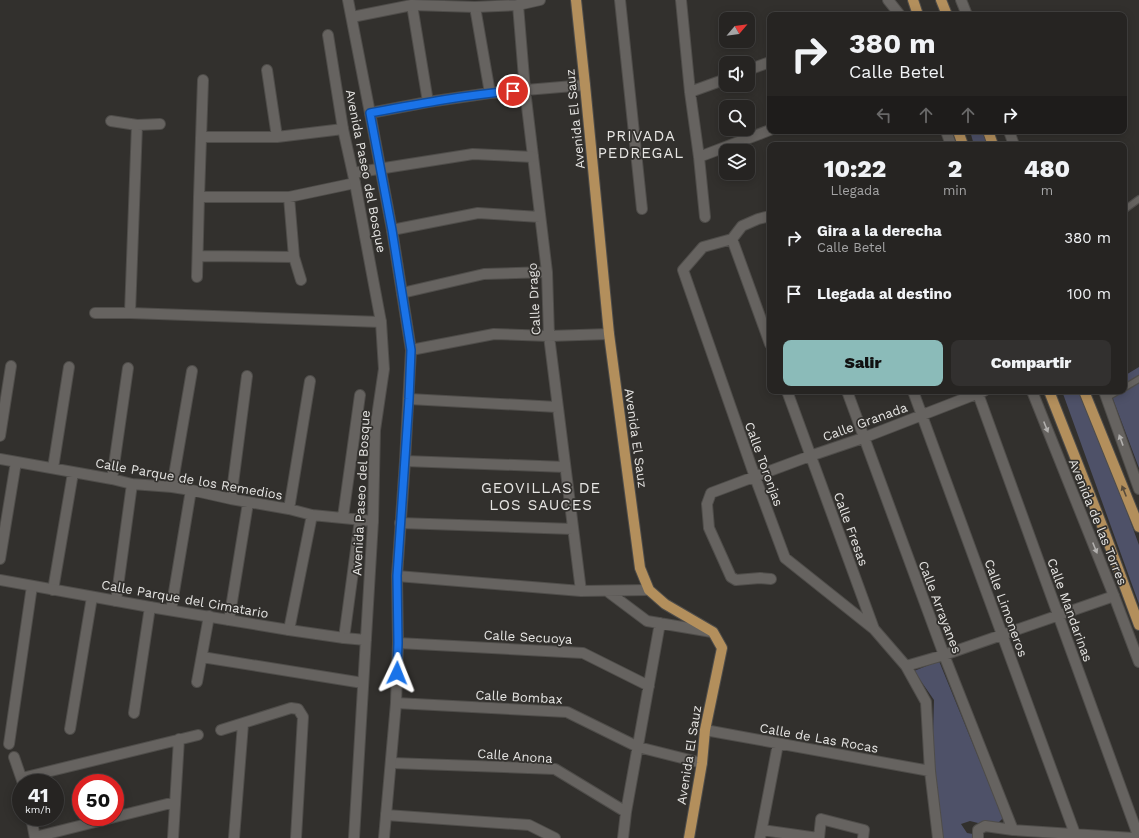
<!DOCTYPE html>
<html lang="es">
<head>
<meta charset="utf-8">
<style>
	:root { --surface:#262422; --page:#32302f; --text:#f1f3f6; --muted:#a4a4a5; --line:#424140; --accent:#8bbbb9 }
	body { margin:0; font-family:"Work Sans",sans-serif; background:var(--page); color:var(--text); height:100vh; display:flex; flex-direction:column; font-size:15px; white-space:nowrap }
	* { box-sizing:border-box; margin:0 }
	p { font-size:13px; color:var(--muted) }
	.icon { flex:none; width:22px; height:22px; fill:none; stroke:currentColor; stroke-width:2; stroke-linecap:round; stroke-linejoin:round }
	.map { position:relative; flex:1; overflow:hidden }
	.side { position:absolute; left:767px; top:142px; width:360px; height:252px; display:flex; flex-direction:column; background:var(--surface); border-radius:8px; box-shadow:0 2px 10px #0003,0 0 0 1px var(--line) }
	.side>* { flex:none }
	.banner { position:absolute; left:767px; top:12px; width:360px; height:122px; border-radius:8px; box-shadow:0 2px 10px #0003,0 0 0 1px var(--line); background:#262422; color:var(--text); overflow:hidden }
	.needle { width:26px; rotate:61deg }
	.buttons { position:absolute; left:719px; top:12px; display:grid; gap:8px }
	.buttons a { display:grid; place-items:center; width:36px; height:36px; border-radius:8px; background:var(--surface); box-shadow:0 2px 10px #0003,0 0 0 1px var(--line); font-size:20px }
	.speed { position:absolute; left:12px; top:774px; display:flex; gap:8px; font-size:20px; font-weight:700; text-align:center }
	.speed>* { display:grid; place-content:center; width:52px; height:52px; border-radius:50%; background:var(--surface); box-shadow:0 2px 10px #0003,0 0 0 1px var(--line); line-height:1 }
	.speed small { font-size:10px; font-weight:400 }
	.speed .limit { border:6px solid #d22; background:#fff; color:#111 }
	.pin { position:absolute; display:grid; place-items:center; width:34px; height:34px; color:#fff; margin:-17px; border:2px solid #fff; border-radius:50%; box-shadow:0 1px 4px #0007 }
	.me { position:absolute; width:44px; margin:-22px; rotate:2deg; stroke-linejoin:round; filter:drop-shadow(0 0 3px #0008) }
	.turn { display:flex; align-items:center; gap:14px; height:84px; padding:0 16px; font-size:18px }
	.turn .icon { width:52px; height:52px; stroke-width:2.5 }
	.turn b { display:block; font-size:28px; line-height:34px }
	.lanes { display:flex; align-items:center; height:38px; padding:0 16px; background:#0003; justify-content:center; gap:20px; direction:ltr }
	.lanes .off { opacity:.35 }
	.eta { display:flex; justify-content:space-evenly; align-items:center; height:68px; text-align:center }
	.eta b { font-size:24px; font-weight:800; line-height:28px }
	.action { display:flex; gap:8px; margin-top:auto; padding:8px 16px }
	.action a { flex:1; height:46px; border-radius:8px; background:var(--accent); color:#111; font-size:16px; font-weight:800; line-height:46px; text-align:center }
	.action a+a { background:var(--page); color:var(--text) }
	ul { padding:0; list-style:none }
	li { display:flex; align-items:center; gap:12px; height:56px; padding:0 16px }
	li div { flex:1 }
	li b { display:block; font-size:15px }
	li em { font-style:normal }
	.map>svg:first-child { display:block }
	.green { fill:#4e5168 }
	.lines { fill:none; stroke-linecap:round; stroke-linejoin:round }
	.lane-casing { stroke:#4f4d4a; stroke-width:8 }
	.street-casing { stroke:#4f4d4a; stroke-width:12 }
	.secondary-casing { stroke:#4f4d4a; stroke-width:12 }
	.primary-casing { stroke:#4f4d4a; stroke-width:12 }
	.lane { stroke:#666360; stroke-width:5.5 }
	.street { stroke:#666360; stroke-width:10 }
	.secondary { stroke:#666360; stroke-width:10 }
	.primary { stroke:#b38f5c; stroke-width:10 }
	.oneway { fill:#b2b0ae }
	.oneway2 { fill:#594c3b }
	.route-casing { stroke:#114b97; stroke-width:10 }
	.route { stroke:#1a73e8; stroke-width:7 }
	.labels { text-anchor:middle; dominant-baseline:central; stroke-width:3.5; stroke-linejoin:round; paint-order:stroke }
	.street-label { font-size:13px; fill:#e5e4e2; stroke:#32302d }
	.quarter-label { font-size:15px; letter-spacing:1px; fill:#e5e4e2; stroke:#32302d }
</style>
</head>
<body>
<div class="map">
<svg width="1139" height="838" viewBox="0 0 1139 838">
	<rect width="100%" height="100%" fill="#32302d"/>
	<!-- green -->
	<path class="green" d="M970,131H985L990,145H974Z
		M1139,367V468L1110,391H1124V376Z
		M1062,391H1079L1120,493L1139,545V604Z
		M939,661L1003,818L998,823H978L970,821L961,824L967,833L973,834L974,838H940L932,771L934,700L914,671Z"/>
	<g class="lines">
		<defs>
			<path id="lane" d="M1124,210L1139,199
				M1124,388L1139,379
				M1106,398L1118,391"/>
			<path id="street" d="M620,0L642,209
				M681,0L690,92L699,157L705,217
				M412,5L428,102
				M518,5L525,90L547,272L549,336L581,591
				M475,7L490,93
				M267,70L277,137
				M748,70L770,62
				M690,92L726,79
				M370,113L428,102L490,93L585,85
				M111,121L137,125L160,124
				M201,137H277L343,129
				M699,157L770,130
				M199,197H289L355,183
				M289,197L294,257L301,280
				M770,216L758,219L742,226L732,239L703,247L683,270L755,477L785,558L874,629
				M392,230L478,213L540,217
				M732,239L770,344
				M198,256L294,257
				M197,277L199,197L203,80
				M402,293L484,274L547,272
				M95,313H130L381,322
				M130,313L137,125
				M411,350L494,334L549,336L609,334
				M787,391L874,629L906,666L926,702L930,771L938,838
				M847,391L944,655L1013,830
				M913,391L1075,834
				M977,391L1139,838
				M409,399L557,407
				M0,436L11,366
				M0,459L112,479L132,484L172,487L191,490L231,499L289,509L312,515L373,521
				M405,461L565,467
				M53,468L69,367
				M112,479L128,368
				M172,487L192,371
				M231,499L247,376
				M289,509L310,381
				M343,517L360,395
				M400,523L573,529
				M0,559L16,462
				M397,576L581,591L649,590
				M771,579L760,578L736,580L731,577L709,528L707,504L711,493L810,456L863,438L984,391
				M53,590L73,473
				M607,591L647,621L712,632
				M116,601L132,484
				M171,610L191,490
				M229,620L248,503
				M289,630L312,515
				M344,638L360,520
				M398,643L583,653L649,686
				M202,657L363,683
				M906,666L944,655L1114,596
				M197,682L209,616
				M396,703L567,712L638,747L702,763
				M134,713L150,607
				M70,729L92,597
				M221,730L291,708L298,709L303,717L296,838
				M705,730L930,771
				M9,744L32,586
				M14,757L23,783
				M392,763L555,769L626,812
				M22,778L198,735
				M386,815L529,825L555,838
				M31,817L35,838
				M762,830L818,838
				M35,837L175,802
				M173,838L179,739
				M234,838L243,724
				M623,838L626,812L660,623
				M760,838L778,744
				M819,838L821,819L864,830L863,838
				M978,838V830L985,826L1013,830L1133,838"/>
			<path id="secondary" d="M348,0L370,113L392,230L411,350L405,461L397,576L398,643L396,703L384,838
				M888,0L900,15
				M961,0L967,15
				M352,17L412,5L475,7L518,5L540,0
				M328,35L343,129L355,183L381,322L384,369L375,430L373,521L354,838
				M946,131L951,145
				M1009,131L1014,145
				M353,173L473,154L533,157
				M1032,391L1114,596L1139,662
				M1104,391L1139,489
				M0,580L150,607L289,630L344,638L366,640"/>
			<path id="primary" d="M576,0L585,85L609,334L640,568L649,590L665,604L713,632L722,648L705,730L702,763L689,838
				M913,0L918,15
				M941,0L947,15
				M958,131L963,145
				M988,131L993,145
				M1049,391L1103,528L1139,625
				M1084,391L1139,527"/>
		</defs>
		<!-- lane casing -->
		<use href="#lane" class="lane-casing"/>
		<!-- street casing -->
		<use href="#street" class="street-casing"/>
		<!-- secondary casing -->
		<use href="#secondary" class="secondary-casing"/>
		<!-- primary casing -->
		<use href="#primary" class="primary-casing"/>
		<!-- lane -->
		<use href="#lane" class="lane"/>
		<!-- street -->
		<use href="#street" class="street"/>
		<!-- secondary -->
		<use href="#secondary" class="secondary"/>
		<!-- primary -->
		<use href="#primary" class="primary"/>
	</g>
	<!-- one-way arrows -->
	<defs><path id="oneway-solid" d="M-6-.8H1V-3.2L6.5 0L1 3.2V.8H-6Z"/></defs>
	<g class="oneway">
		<use href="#oneway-solid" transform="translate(1046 427) rotate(68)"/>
		<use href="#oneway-solid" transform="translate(1121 440) rotate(-110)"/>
		<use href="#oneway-solid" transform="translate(1095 548) rotate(68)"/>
	</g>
	<use class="oneway2" href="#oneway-solid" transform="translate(1124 491) rotate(-112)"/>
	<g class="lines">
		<defs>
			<path id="route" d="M397,673L398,643L397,576L409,399L411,350L392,230L370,113C418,104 465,95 513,91"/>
		</defs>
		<!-- route casing -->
		<use href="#route" class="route-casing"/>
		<!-- route -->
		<use href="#route" class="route"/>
	</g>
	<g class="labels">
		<!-- street labels -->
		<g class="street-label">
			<text transform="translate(575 119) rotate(-96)">Avenida El Sauz</text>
			<text transform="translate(366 171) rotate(79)">Avenida Paseo del Bosque</text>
			<text transform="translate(534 299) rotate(-93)">Calle Drago</text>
			<text transform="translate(865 422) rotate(-20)">Calle Granada</text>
			<text transform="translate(636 438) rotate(82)">Avenida El Sauz</text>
			<text transform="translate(764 464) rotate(70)">Calle Toronjas</text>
			<text transform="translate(189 479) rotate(10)">Calle Parque de los Remedios</text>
			<text transform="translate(361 493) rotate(-87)">Avenida Paseo del Bosque</text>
			<text transform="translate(1098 522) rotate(68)">Avenida de las Torres</text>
			<text transform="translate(851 529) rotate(70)">Calle Fresas</text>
			<text transform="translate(185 599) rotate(10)">Calle Parque del Cimatario</text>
			<text transform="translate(940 607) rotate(69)">Calle Arrayanes</text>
			<text transform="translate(1006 608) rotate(70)">Calle Limoneros</text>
			<text transform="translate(1070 610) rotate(70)">Calle Mandarinas</text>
			<text transform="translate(528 637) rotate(3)">Calle Secuoya</text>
			<text transform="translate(519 697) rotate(3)">Calle Bombax</text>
			<text transform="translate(819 738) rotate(10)">Calle de Las Rocas</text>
			<text transform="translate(689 755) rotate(-81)">Avenida El Sauz</text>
			<text transform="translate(515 756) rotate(4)">Calle Anona</text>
		</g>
		<!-- quarter labels -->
		<g class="quarter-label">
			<text x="641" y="136">PRIVADA<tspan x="641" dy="17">PEDREGAL</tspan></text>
			<text x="541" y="488">GEOVILLAS DE<tspan x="541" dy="17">LOS SAUCES</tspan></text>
		</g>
	</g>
</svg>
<div class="buttons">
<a><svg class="needle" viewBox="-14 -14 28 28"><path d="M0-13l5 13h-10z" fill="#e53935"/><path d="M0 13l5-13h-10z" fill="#a4a4a5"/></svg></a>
<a><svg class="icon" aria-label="sound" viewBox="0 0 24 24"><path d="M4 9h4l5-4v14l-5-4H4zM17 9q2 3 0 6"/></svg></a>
<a><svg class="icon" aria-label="search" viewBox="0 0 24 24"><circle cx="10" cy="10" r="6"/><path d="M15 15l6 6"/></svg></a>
<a><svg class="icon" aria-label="layers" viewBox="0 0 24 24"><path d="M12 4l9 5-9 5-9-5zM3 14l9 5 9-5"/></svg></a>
</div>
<div class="speed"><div>41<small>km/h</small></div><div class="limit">50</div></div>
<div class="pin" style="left:513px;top:91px;background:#d93025"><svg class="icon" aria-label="arrive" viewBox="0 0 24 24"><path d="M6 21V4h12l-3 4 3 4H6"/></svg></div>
<svg class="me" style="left:397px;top:673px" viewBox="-20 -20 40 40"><path d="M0-17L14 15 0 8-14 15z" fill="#1a73e8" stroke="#fff" stroke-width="4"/></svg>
<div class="banner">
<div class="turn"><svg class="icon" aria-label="right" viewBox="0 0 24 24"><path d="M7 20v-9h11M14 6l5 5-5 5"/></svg><div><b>380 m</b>Calle Betel</div></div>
<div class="lanes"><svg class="icon off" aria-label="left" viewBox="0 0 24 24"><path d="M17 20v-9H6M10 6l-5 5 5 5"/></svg><svg class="icon off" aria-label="ahead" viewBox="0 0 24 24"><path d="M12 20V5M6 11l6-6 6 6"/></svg><svg class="icon off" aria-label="ahead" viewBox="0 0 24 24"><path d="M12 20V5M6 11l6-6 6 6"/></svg><svg class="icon" aria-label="right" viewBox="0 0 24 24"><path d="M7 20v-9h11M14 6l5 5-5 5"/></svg></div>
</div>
<section class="side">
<div class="eta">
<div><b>10:22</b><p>Llegada</p></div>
<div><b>2</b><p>min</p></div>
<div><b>480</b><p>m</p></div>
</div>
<ul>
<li><svg class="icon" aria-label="right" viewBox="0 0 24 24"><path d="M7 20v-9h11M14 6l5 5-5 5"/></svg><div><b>Gira a la derecha</b><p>Calle Betel</p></div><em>380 m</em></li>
<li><svg class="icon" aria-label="arrive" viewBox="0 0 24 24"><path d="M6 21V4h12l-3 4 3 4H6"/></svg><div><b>Llegada al destino</b></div><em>100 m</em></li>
</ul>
<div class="action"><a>Salir</a><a>Compartir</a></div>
</section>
</div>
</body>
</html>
